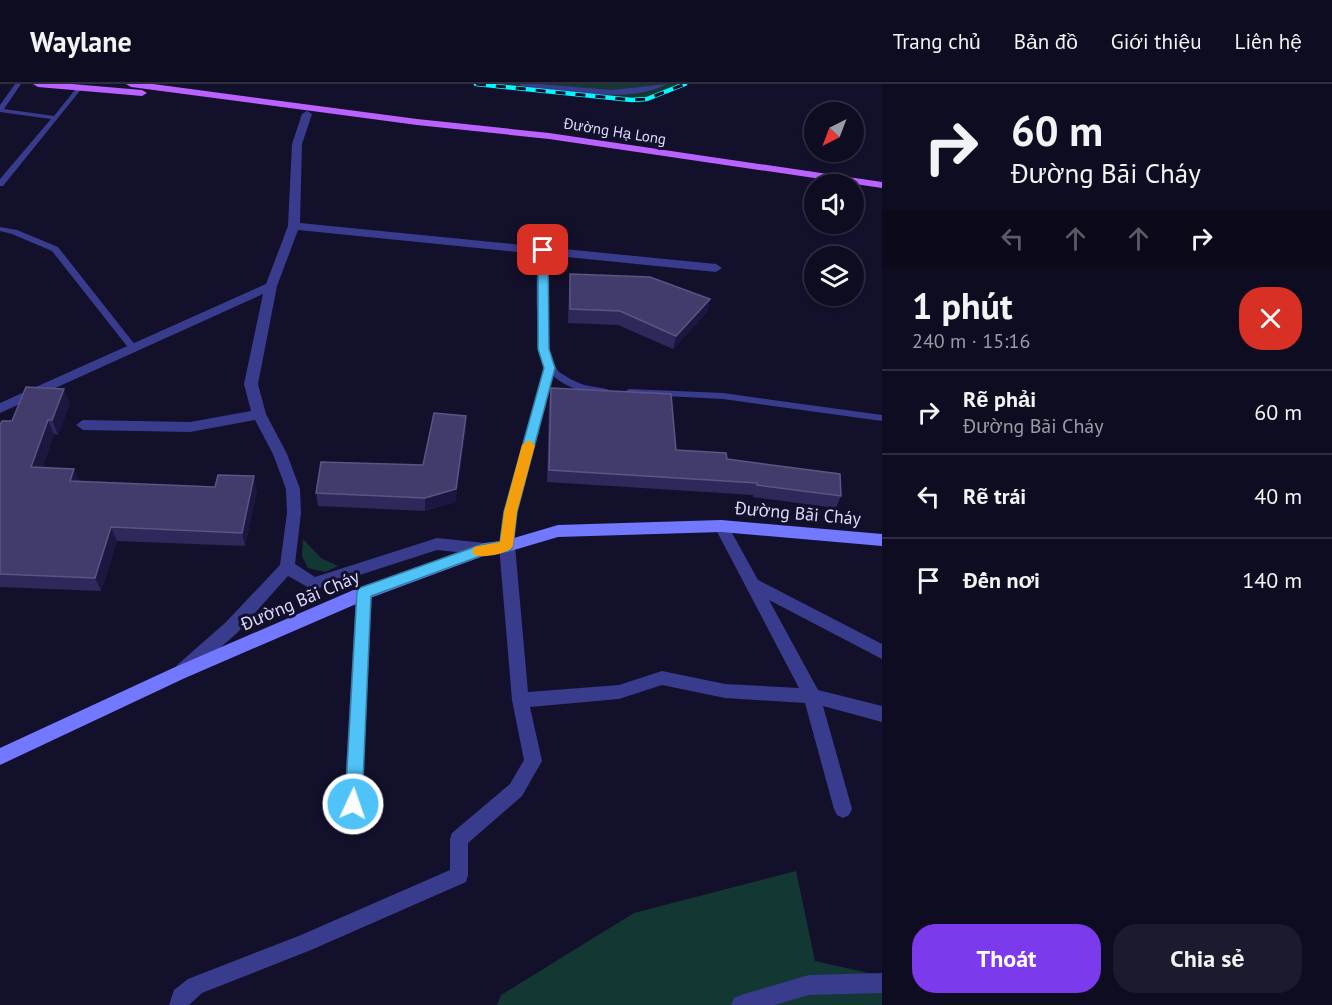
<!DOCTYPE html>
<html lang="vi">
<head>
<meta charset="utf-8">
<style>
	:root { --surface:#0e0c21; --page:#1c1a2e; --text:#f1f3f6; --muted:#9b9ba5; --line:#2e2c3f; --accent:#7c3aed }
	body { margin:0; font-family:"PT Sans",sans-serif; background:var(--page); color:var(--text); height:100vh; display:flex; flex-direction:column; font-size:22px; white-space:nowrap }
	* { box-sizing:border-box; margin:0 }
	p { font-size:20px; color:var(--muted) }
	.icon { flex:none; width:33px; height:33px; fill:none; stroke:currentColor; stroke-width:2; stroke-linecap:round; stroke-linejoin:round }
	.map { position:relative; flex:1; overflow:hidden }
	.side { display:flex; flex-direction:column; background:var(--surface); width:450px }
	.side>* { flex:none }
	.guide { background:#0e0c21; color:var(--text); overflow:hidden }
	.needle { width:39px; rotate:222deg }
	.fabs { position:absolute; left:804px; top:18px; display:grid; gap:12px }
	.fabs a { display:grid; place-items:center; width:60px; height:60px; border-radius:50%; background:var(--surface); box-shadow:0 2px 4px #0004,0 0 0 2px var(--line); font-size:30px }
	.pin { position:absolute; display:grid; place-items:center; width:51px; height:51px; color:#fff; margin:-26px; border-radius:12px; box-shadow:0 3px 9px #0006 }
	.me { position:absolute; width:66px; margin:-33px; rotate:3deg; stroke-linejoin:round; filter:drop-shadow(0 0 4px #0008) }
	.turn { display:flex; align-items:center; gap:21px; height:126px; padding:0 30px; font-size:27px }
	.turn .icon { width:78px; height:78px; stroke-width:2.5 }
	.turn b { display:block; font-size:42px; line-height:51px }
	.lanes { display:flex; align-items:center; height:57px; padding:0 30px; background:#0003; justify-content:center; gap:30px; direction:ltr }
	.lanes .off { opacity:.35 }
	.round { display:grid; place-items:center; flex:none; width:63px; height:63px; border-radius:24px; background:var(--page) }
	.head { display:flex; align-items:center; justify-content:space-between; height:102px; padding:0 30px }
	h1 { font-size:36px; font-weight:600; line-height:45px }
	.primary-button { display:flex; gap:12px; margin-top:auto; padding:12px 30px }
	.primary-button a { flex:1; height:69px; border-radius:24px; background:var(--accent); color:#fff; font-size:24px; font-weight:600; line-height:69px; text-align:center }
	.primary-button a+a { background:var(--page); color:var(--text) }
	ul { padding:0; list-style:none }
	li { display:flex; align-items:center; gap:18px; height:84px; padding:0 30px; border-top:2px solid var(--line) }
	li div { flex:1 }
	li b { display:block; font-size:22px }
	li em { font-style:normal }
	header { display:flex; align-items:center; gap:36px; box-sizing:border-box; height:84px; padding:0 30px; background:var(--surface); border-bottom:2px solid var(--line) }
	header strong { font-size:28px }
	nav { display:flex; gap:33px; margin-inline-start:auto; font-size:21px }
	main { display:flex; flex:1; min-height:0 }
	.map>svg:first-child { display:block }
	.green { fill:#133733 }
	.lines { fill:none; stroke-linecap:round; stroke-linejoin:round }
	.lane { fill:#393b8d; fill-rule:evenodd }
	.street { fill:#393b8d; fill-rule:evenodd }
	.secondary { fill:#7278ff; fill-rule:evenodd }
	.primary { fill:#ba62ff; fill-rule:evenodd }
	.rail-casing { stroke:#07f6ff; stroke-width:4.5 }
	.rail { stroke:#13102c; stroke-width:3; stroke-dasharray:10; stroke-linecap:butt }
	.wall { fill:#2f285a }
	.shaded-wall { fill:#1c1740 }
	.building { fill:#423c6c; stroke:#5a5583; stroke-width:1.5 }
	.route { fill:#4fc3f7; stroke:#337fa1; stroke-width:1.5 }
	.slow { fill:#f59e0b }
	.labels { text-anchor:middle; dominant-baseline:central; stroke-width:6; stroke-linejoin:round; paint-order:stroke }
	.far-street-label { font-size:15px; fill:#dddbff; stroke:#13102c }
	.street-label { font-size:18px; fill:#dddbff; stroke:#13102c }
</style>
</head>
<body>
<header>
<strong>Waylane</strong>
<nav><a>Trang chủ</a><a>Bản đồ</a><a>Giới thiệu</a><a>Liên hệ</a></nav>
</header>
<main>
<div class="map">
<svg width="882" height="921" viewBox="0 0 882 921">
	<rect width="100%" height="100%" fill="#13102c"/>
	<!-- green -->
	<path class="green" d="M468,0H689L639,19Z
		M303,455L321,474L338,482L325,488L308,484L302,472Z
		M796,787L815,877L882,892V921H497L501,911L634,829Z"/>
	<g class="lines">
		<!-- lane -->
		<path class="lane" d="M15,0H21L4,25L54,32L78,2L83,3L3,102H0V95L51,35L0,28V21Z
			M519,0H539L612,6L667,0C632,20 561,7 522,2Z
			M0,143L17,146L58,163L136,262V266H130L52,167L12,150L0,147Z
			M540,164H543L547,166V246L551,276L559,288L572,296L584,301L607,305L609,307L604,310C585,309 566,304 552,291L516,428L512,462L511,465H503L502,462L506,428L545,283C536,263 534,185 540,164Z
			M629,305L723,309L882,331V337L723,315L626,310L624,308Z"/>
		<!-- street -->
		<path class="street" d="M307,27L312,30L302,60L300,139L716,180L722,184L716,188L298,146L277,202L258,300L266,330L287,370L300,405L301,429L295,480L315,493L437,454L485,459L490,461L493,465L490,469L485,471L437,466L313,506L288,492L237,549L188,592L182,594L176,592L174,587L176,582L225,539L280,481L287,429L286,405L273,370L255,336L190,348L83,346L76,341L83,336L190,338L251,327L244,300L263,210L0,329V319L266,200L288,142L292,60L302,30Z
			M721,436L726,438L758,496L882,560V575L769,516L818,606L882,622V638L823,622L852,725L849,731L843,734L837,731L834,725L805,619L725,614L662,601L619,615L530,623L542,677L522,712L468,759V791L466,798L311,866L202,909L189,921H169L174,906L188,895L301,851L450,786V755L452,749L510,700L524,676L512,616L499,462L502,458H512L515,462L528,608L619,601L662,587L725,600L799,604L714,442L716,438Z
			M364,503L370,504L372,509L362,720L359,726L353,729L347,726L344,720L356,509L358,504Z
			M882,889V909L809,911L775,921H731L734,914L741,911L809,891Z"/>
		<!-- secondary -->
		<path class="secondary" d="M721,436L882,450V462L721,448L558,453L507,468L486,471L370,514L185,594L0,681V664L173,584L358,504L485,459L507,456L558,441Z"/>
		<!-- primary -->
		<path class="primary" d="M33,0H72L142,6L147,9L142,12L38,3Z
			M126,0H153L417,35L549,49L882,98V104L549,55L417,41L131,3Z"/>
		<defs>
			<path id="rail" d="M476,0L632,16L647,15L685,0"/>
		</defs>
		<!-- rail casing -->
		<use href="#rail" class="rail-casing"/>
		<!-- rail -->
		<use href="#rail" class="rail"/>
	</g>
	<!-- wall -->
	<path class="wall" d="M570,190L710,215L707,228L673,265L618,241L568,239L569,203Z
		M551,304L676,366L727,375L841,412L836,424L753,413V411L547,398L549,316Z
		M70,319L58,351L54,350L42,384L80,398L257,406L245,462L117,457L101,507L0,503V341Z
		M466,332V345L455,418L425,427L318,422L316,409L423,381Z"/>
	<!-- shaded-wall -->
	<path class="shaded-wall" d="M710,215L707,228L673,265L676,252Z
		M64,305L70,319L58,351L52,336Z
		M466,332V345L455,418L425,427V414Z
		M48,336L54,350L37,397L31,383Z
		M74,385L80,399L70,397Z
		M254,392L257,406L245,462L242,449Z
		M111,443L117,457L101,507L95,494Z"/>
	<!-- building -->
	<path class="building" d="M570,190L650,193L710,215L676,252L620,227L570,225Z
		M26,303L64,305L52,336H48L31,383L74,385L70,397L215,403L218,391L254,392L242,449L111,443L95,494L0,490V341L2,337H12Z
		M551,304L671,310L676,366L726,369L727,375L840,390L841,412L757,401V399L549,386Z
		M434,329L466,332L456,405L425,414L316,409L321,378L423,381Z"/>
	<!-- route -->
	<path class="route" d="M543,163L548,166L549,265L555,284L517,428L513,462L511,466L486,470L371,512L362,720L359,725L353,728L348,725L345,720L357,508L359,504L480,461L500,458L504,428L544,284L538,265V166Z"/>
	<!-- slow -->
	<path class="slow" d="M529,356L535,361L517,428L513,462C507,471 484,474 474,471L472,467L474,463L500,458L504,428L522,361Z"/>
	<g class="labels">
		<!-- far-street labels -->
		<g class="far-street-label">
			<text transform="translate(615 47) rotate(9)">Đường Hạ Long</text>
		</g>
		<!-- street labels -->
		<g class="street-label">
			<text transform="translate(798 429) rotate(5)">Đường Bãi Cháy</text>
			<text transform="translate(300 516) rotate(-23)">Đường Bãi Cháy</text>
		</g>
	</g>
</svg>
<div class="fabs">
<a><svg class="needle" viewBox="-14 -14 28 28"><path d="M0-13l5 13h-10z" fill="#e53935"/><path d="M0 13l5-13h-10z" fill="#9b9ba5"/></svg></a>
<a><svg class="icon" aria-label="sound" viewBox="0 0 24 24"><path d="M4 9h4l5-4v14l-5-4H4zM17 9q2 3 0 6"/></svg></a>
<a><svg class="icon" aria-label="layers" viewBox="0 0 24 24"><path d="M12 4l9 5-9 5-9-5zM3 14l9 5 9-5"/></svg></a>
</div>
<div class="pin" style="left:543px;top:166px;background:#d93025"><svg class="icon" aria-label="arrive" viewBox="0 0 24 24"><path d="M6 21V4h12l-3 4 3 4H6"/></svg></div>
<svg class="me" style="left:353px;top:720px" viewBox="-20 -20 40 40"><circle r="17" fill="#4fc3f7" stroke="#fff" stroke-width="3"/><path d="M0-11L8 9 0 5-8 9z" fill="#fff"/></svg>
</div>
<section class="side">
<div class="guide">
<div class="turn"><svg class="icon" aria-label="right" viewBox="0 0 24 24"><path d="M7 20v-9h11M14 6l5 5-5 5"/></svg><div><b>60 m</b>Đường Bãi Cháy</div></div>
<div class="lanes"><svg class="icon off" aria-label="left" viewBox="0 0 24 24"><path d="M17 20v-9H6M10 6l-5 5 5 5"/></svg><svg class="icon off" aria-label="ahead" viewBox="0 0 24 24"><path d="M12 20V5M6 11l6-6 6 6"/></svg><svg class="icon off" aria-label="ahead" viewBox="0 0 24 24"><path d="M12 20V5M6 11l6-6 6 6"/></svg><svg class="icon" aria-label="right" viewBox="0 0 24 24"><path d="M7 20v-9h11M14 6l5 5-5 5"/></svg></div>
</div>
<div class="head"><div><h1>1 phút</h1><p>240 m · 15:16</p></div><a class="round" style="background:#d93025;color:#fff"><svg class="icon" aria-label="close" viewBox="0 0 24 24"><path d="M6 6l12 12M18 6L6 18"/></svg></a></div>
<ul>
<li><svg class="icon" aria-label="right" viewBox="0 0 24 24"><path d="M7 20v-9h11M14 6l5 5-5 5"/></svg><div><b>Rẽ phải</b><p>Đường Bãi Cháy</p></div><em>60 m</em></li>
<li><svg class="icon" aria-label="left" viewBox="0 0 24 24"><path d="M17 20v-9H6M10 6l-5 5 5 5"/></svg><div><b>Rẽ trái</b></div><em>40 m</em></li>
<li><svg class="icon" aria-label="arrive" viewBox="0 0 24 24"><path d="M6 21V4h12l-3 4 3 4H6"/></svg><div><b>Đến nơi</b></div><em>140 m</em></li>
</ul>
<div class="primary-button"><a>Thoát</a><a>Chia sẻ</a></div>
</section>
</main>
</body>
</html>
